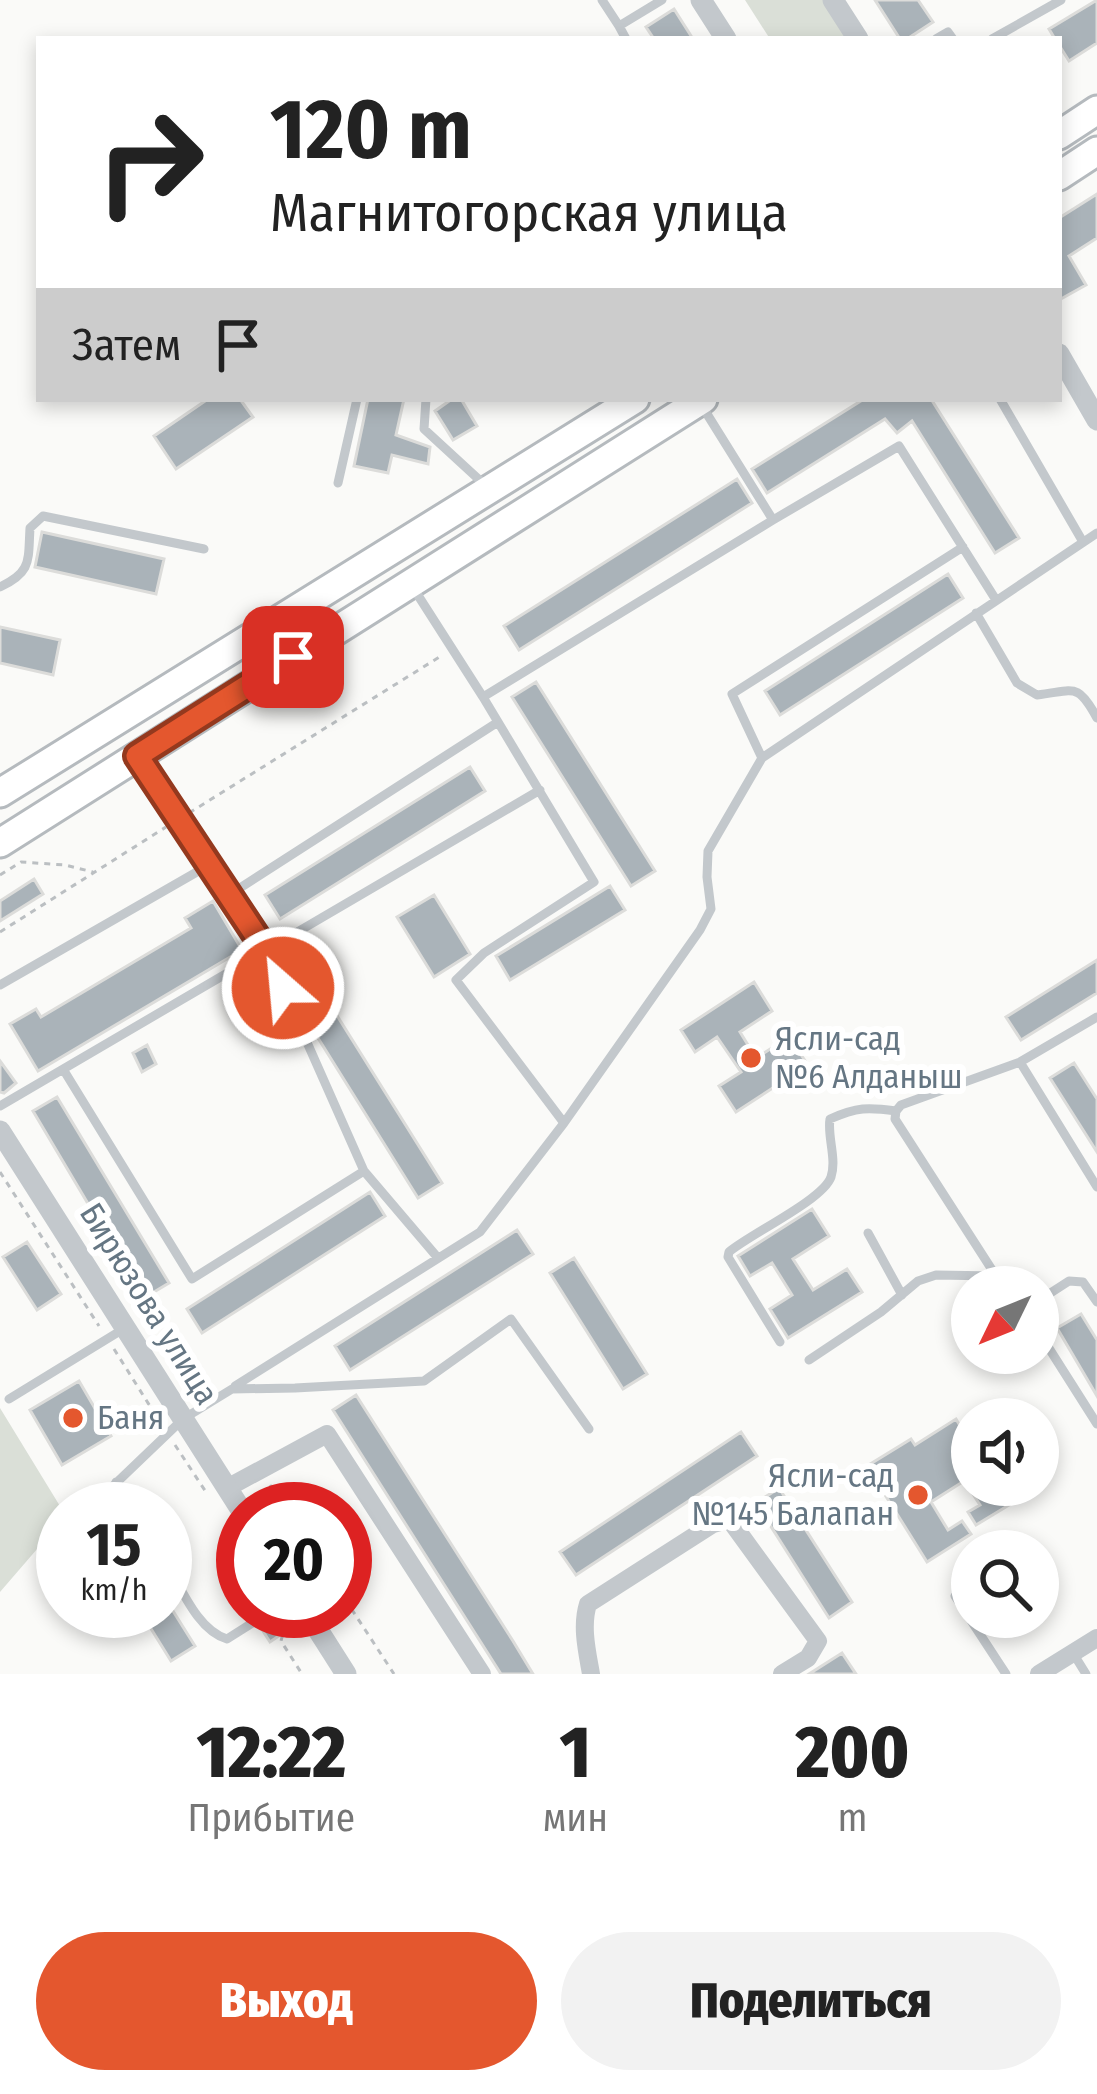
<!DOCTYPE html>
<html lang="ru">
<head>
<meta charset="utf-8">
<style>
	:root { --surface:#fff; --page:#f2f2f2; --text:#222; --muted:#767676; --accent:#e4572e }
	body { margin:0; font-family:"Fira Sans Condensed",sans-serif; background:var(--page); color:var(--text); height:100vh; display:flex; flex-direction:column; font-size:45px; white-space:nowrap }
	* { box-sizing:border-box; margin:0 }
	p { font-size:39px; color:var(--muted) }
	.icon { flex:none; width:66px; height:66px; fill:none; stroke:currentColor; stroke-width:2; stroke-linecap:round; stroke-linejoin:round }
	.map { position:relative; height:1674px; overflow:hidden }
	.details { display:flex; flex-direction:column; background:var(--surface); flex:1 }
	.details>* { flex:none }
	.hud { position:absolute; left:36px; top:36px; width:1026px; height:366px; border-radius:0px; box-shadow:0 6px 18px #0003; background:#fff; color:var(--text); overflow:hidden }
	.needle { width:78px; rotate:227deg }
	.buttons { position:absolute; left:951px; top:1266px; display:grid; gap:24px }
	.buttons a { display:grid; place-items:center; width:108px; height:108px; border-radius:50%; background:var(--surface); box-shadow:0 6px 18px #0003; font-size:60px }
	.speed { position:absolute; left:36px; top:1482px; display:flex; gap:24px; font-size:60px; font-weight:700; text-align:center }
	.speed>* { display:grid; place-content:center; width:156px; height:156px; border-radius:50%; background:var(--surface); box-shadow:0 6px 18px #0003; line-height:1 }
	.speed small { font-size:30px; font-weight:400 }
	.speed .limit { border:18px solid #d22; background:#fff; color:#111 }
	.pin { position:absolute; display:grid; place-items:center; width:102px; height:102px; color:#fff; margin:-51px; border-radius:24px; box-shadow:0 6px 18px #0006 }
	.me { position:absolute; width:132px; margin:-66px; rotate:333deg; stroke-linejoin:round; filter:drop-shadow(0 0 9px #0008) }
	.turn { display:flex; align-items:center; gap:42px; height:252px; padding:0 36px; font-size:54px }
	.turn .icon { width:156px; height:156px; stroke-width:2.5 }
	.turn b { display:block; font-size:84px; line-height:102px }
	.then { display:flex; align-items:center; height:114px; padding:0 36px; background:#0003; gap:24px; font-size:45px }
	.eta { display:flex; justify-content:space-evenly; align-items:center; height:204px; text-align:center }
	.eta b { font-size:72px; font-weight:800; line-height:84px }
	.primary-button { display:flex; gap:24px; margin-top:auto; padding:24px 36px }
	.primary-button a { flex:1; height:138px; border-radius:72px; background:var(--accent); color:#fff; font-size:48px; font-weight:800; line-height:138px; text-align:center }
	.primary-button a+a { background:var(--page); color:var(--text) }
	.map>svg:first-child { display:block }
	.green { fill:#dadfd7 }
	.building { fill:#aab3b9; stroke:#dcdcda; stroke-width:3 }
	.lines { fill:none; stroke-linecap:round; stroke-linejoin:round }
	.primary-casing { stroke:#b5babe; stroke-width:33 }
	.path { stroke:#bbbfc2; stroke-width:3; stroke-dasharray:6 6; stroke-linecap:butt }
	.service { stroke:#c3c8cc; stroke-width:9 }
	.minor { stroke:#c3c8cc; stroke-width:18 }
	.tertiary { stroke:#c3c8cc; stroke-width:21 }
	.primary { stroke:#fff; stroke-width:27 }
	.route-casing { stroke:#94391e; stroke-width:30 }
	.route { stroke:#e4572e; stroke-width:21 }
	.poi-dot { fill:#e4572e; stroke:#fff; stroke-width:4.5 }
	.labels { text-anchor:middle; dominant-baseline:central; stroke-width:12; stroke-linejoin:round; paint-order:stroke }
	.poi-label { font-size:33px; fill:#657683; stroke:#fff; text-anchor:start }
	.street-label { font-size:33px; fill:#657683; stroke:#fff }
</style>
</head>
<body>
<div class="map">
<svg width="1097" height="1674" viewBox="0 0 1097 1674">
	<rect width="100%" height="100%" fill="#fafaf8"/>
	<!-- green -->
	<path class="green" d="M745,0H831L855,39H770Z
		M0,1408L63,1511V1519L0,1592Z"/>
	<!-- building -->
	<path class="building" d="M875,0H918L933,22L907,39H900Z
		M1097,0V43L1069,61L1059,45V39H1055L1049,29Z
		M674,9L693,39H654L646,27Z
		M1097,194V238L1069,256L1086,285L1059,300V218Z
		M208,399H240L253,417L176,469L154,436Z
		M368,399H404L396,435L430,447L428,464L392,455L388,473L354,466Z
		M452,399H461L477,426L453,440L435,411Z
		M864,399H931L1019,538L995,553L912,421L897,433L885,419L767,493L752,469Z
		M737,479L752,503L519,650L504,626Z
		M42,532L164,559L156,594L35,567Z
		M948,574L963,598L780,715L765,691Z
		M0,627L60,640L53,675L0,663Z
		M536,682L655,871L631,886L512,697Z
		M470,767L485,791L280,919L265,895Z
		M34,879L43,894L0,921V901Z
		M610,886L625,910L510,980L496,956Z
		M434,895L470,954L434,977L397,917Z
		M213,901L242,950L38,1071L10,1024L36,1009L41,1017L191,928L185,918Z
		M1097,960V993L1021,1040L1006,1017Z
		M754,982L772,1011L740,1032L756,1058L789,1037L808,1065L736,1112L719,1086L741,1072L717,1037L695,1052L681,1030Z
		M326,998L442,1183L418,1198L308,1022L303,1012Z
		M147,1045L156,1064L142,1072L133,1053Z
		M0,1061L16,1083L4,1093L0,1092Z
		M1074,1063L1097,1099V1152L1050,1078Z
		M57,1097L169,1283L144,1298L33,1111Z
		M370,1192L385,1216L202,1333L187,1309Z
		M812,1209L829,1236L793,1259L813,1290L847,1269L862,1292L788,1338L770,1309L792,1295L772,1263L750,1276L738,1256Z
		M517,1230L533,1254L350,1370L335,1346Z
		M27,1242L61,1294L37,1310L3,1257Z
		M574,1258L647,1374L623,1389L550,1273Z
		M1081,1314L1097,1340V1396L1057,1328Z
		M79,1381L111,1436L62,1465L30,1410Z
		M356,1395L513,1641L533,1674H501L333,1410Z
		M956,1419L972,1446V1476L931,1502L948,1530L962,1521L971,1534L927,1562L867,1466L911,1439L915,1445Z
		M741,1432L757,1456L576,1575L560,1552Z
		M967,1485H996L1009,1505L976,1525L968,1512L980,1505Z
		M779,1488L852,1602L829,1618L756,1503Z
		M140,1611H173L195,1646L171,1661Z
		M277,1618L286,1631L270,1642L261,1628Z
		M842,1653L856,1674H809Z"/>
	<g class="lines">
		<defs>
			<path id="primary" d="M1059,135L1097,110
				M1059,176L1097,151
				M0,793L635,399
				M0,843L703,399"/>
		</defs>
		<!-- primary casing -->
		<use href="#primary" class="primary-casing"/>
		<!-- path -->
		<path class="path" d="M189,813L441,656
			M0,875L21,862L65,865L93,872
			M0,932L166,827
			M0,1172L99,1326
			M114,1349L160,1422
			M175,1445L206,1492
			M270,1485L286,1509
			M228,1525L243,1549
			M345,1599L394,1674
			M292,1627L282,1637L281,1641L302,1674"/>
		<!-- service -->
		<path class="service" d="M602,0L619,26
			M626,39L619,26L662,0
			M936,39L948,32L953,39
			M992,39L1061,0
			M426,399L424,429L486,486
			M1000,399L1083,542
			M702,406L773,520
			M338,483L357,399
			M963,547L732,694L762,758L1097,533
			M412,586L483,697
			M0,587C32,572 28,561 30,528L43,516L204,549
			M976,613L1017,683L1037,695C1074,691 1077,681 1097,718
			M762,758L708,851L707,877L711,909L700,930L564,1123L456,980L484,953L594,882L483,697L773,520L899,446L996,600
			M229,895L498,722
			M0,985L209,865
			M1020,1062L1097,1187
			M63,1069L192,1279L364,1171L267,952L140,761
			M0,1106L540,790
			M364,1171L438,1258
			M868,1233L902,1295
			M1038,1301L1069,1281L1083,1282L1097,1302
			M1038,1331L1097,1424
			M780,1342L728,1257L729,1252C750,1234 823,1200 831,1177C837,1159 827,1136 830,1119C857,1107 868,1107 896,1111
			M809,1360L881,1312L918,1281L936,1275L996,1276L895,1119L896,1111L901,1105L1020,1062L1097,1017
			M235,1386L480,1232L564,1123
			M9,1399L125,1328
			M116,1482L133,1509
			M89,1509L183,1419L232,1389L295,1388L424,1381L511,1319L589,1429
			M165,1561C181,1587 197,1630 227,1639L271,1611
			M955,1596L1006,1674
			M1073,1653L1086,1674"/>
		<!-- minor -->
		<path class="minor" d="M227,1488L327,1434L482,1674
			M591,1674C587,1651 581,1626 588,1604L713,1524L727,1520L732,1523L818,1641L808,1658L782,1674
			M1039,1674L1097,1638"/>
		<!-- tertiary -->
		<path class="tertiary" d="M701,0L726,39
			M833,0L858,39
			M1059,354L1097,420
			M0,1131L243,1513
			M306,1611L346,1674"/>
		<!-- primary -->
		<use href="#primary" class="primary"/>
	</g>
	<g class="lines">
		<defs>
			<path id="route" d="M283,988L267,952L137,756L293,657"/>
		</defs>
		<!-- route casing -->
		<use href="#route" class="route-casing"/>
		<!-- route -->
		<use href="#route" class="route"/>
	</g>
	<!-- markers -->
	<g class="poi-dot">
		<circle cx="751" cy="1058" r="12"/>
		<circle cx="73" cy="1418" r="12"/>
		<circle cx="918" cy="1495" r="12"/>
	</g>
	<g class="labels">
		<!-- poi labels -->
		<g class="poi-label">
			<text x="775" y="1039">Ясли-сад<tspan x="775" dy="38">№6 Алданыш</tspan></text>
			<text x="97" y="1418">Баня</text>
			<text x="894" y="1476" text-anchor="end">Ясли-сад<tspan x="894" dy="38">№145 Балапан</tspan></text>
		</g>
		<!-- street labels -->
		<g class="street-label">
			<text transform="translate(149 1304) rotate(58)">Бирюзова улица</text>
		</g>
	</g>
</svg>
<div class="buttons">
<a><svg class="needle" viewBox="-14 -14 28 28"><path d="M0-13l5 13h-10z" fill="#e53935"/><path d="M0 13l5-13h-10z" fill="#767676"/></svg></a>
<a><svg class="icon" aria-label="sound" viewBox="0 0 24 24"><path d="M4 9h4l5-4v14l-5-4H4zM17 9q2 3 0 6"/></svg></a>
<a><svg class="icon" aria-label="search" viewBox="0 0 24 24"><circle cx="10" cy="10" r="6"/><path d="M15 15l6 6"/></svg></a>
</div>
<div class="speed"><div>15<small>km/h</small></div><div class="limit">20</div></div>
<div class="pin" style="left:293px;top:657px;background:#d93025"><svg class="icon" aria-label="arrive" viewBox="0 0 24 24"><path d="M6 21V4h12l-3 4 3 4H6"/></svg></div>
<svg class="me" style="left:283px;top:988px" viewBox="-20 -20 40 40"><circle r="17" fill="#e4572e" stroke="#fff" stroke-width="3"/><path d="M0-11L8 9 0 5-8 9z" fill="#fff"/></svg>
<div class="hud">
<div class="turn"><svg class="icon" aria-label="right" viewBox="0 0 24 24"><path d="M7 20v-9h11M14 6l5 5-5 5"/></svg><div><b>120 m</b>Магнитогорская улица</div></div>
<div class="then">Затем<svg class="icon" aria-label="arrive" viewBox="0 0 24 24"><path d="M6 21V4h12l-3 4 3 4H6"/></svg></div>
</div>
</div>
<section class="details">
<div class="eta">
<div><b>12:22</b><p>Прибытие</p></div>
<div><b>1</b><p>мин</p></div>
<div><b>200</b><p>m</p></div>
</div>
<div class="primary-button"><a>Выход</a><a>Поделиться</a></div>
</section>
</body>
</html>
